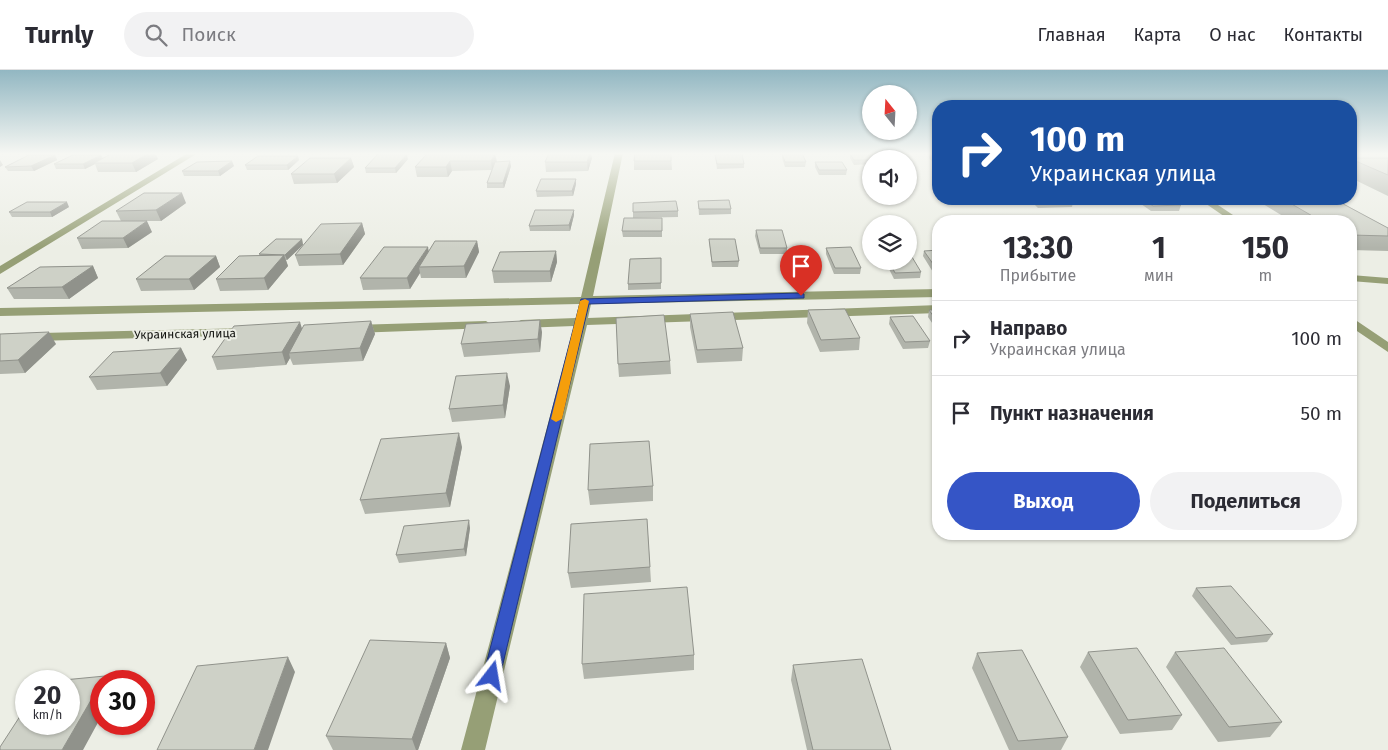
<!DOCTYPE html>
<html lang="ru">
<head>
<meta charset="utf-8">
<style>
	:root { --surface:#fff; --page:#f2f2f3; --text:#2b2b33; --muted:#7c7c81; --line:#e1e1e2; --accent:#3555c6 }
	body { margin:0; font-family:"Fira Sans",sans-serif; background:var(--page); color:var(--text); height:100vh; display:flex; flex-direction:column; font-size:19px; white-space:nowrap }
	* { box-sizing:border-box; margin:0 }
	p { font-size:16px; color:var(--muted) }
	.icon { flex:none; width:28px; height:28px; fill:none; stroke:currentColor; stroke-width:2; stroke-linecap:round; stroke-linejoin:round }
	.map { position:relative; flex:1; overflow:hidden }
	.side { position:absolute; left:932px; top:145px; width:425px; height:325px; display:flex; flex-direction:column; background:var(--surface); border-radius:20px; box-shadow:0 1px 4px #0004 }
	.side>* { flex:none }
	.hud { position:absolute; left:932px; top:30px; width:425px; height:105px; border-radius:20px; box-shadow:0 1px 4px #0004; background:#1a4fa0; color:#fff; overflow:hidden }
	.needle { width:32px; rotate:342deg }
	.fabs { position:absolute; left:862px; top:15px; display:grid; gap:10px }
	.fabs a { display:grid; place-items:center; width:55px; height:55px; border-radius:50%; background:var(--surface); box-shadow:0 1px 4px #0004; font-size:25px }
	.speed { position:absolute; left:15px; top:600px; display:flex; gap:10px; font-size:25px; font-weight:700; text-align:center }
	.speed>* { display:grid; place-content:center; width:65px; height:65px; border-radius:50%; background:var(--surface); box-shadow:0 1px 4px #0004; line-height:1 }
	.speed small { font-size:12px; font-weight:400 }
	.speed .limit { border:8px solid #d22; background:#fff; color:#111 }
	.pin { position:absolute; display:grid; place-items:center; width:42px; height:42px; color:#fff; margin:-51px -21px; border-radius:50% 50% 50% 0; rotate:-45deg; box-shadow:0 0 5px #0007 }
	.pin .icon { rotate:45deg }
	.me { position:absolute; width:55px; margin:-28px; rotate:14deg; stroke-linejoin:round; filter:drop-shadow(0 0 4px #0008) }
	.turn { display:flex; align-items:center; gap:18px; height:105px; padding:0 15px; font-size:22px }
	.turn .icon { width:65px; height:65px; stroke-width:2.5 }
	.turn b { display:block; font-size:35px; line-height:42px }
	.eta { display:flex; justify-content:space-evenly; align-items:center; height:85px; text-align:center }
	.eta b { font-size:30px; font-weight:700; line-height:35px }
	.action { display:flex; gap:10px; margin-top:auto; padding:10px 15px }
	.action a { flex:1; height:58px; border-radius:30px; background:var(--accent); color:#fff; font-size:20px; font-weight:700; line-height:58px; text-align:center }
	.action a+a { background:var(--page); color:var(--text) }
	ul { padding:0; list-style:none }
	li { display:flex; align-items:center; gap:15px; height:75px; padding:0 15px; border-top:1px solid var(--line) }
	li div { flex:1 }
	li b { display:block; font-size:19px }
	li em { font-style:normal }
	header { display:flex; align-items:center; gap:30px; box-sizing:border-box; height:70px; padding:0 25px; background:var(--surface); border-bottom:1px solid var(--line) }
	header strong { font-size:24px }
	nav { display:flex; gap:28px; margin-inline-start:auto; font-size:18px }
	.search { width:350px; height:45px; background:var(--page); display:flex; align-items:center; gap:12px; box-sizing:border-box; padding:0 18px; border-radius:28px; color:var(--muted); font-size:19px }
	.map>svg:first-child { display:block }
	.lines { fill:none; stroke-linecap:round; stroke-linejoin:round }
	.minor { fill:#969f76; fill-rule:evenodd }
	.wall { fill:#b1b4ab }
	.shaded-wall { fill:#90928b }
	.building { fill:#ced1c7; stroke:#90928b }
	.route { fill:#3555c6; stroke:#223781 }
	.slow { fill:#f59e0b }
	.labels { text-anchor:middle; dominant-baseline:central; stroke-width:4; stroke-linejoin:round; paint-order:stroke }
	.street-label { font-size:12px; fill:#0f100d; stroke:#eceee5 }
</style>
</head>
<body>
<header>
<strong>Turnly</strong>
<div class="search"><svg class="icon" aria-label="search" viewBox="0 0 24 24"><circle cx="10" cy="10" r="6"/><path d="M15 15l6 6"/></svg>Поиск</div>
<nav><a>Главная</a><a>Карта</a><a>О нас</a><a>Контакты</a></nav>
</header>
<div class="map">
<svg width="1388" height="680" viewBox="0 0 1388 680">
	<rect width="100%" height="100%" fill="#eceee5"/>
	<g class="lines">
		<!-- minor -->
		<path class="minor" d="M188,83H198L0,204V196Z
			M615,83H623L593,226L939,219V227L591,234L588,248L939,235V243L587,255L485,680H461L574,256L521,258L515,254L521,250L576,248L579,234L0,246V238L581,227Z
			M1199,129H1209L1242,151H1231Z
			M1351,205L1388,208V214L1351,211Z
			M1351,247L1388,272V282L1351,257Z
			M486,251L492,255L490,258L354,263L348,259L354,255Z
			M248,258L253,259L254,262L253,265L0,272V264Z"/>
	</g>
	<!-- wall -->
	<path class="wall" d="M113,83H155L158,89L136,102H98L95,94L85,99H56L54,94L101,85L103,88Z
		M671,83L672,100H634V91Z
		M929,83H939V94H934L929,88Z
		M427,84L497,92L511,96L504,118H487V113L492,100L452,101L448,107H417L415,97Z
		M782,84L806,92L805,97H785L782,88Z
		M850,84L871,89V94L854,95L850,88Z
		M55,85L57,90L34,101H8L5,97Z
		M715,85L744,94V98L717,99Z
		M351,88L354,97L337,113L294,114L291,104Z
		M592,88L588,101L546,102L545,92Z
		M1351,88H1388V126L1351,108Z
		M408,89L396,103H366L365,98Z
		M299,90L288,100H247L245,95Z
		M815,92L847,100L846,105H819L815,97Z
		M234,96L220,106H184L182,101Z
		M576,114L573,126L537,127L536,121Z
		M1032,129H1069L1073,132L1072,137L1038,138L1031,131Z
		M1134,129H1172L1181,135L1179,141H1151Z
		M1255,129H1334L1388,158V181L1351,180V151H1291Z
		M698,131L731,139V144L699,145Z
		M186,133L161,151H121L116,141Z
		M633,133L678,141V147L633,148Z
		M69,137L52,147H12L9,142Z
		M574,145L570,161H530L529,156Z
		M662,148V167H623L622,161Z
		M362,153L365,164L343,195L299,196L295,185Z
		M756,160L787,178V184H760L755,166Z
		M152,162L128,178L82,179L77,168Z
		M302,169L303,175L287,190H286L288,196L268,220L220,221L216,209L260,186L259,184Z
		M709,169L739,191L738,197H712Z
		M477,171L479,182L466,208H421L420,203L410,219L363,220L360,208Z
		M826,178L861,198L860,204H834L826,184Z
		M939,180V207H936L923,186L924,181Z
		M556,181L557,192L551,212L494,213L492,201Z
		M216,186L220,197L194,220L141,221L136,209Z
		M661,188V219L628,220V214Z
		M885,191H909L921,202L920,208L894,209Z
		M93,196L98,208L69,229H14L7,218Z
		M808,240L860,268L859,280L820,282L807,253Z
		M929,240H939V263L928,247Z
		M690,244L743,278L742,291L697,293L690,257Z
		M890,247L930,271L928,278L903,279L889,254Z
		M371,251L375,264L363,291L293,295L290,288L286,295L217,300L212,287L302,259Z
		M542,262L540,282L464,287L461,274Z
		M0,264L56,274L25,303L0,304Z
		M181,278L187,290L167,316L97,320L89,307Z
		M670,291L671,304L619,307L618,294Z
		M510,316L505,348L452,352L449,339Z
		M462,377L450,437L365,444L360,430Z
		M653,416V431L590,435L588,420Z
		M647,449L651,512L571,518L568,503Z
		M470,458L466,486L399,493L396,485Z
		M1196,518L1273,564L1267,572L1231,575L1192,526Z
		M446,573L450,588L418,680H333L326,666Z
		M1088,582L1182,645L1172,660L1120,664L1080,597Z
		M1175,582L1282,652L1270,667L1218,672L1166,597Z
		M977,583L1068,667L1061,680H1009L972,598Z
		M694,585V600L584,609L582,594Z
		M793,595L891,680H807L791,610Z"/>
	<!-- shaded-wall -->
	<path class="shaded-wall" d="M149,83H155L158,89L136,102L132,93Z
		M495,83L497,92L492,100L491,91Z
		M590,83H591L592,88L588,101L587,92Z
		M407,84L408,89L396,103L395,98Z
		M55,85L57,90L34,101L31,96Z
		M101,85L103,89L94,93L95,94L85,99L83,94Z
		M298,86L299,90L288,100L287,95Z
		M351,88L354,97L337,113L334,104Z
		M0,90L3,95L0,97Z
		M232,91L234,96L220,106L218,101Z
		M450,91L452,101L448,107L446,97Z
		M510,91L511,96L504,118L503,113Z
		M576,109V114L573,126L572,121Z
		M182,123L186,133L161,151L156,140Z
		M67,132L69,137L52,147L50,142Z
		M574,140V145L570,161L569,155Z
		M147,151L152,162L128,178L123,168Z
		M362,153L365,164L343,195L340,184Z
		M302,169L303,175L287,190L285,185Z
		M477,171L479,182L466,208L464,196Z
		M428,177L430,188L419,197L420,203L410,219L407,208Z
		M556,181L557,192L551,212L550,201Z
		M284,185L288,196L268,220L264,208Z
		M216,186L220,197L194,220L189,209Z
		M93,196L98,208L69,229L62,217Z
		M540,250L542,262L540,282L538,269Z
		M371,251L375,264L363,291L360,278Z
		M300,252L304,265L289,283L290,288L286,295L282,282Z
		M49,262L56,274L25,303L18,290Z
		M181,278L187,290L167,316L160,303Z
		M507,303L510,316L505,348L503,335Z
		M459,363L462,377L450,437L446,423Z
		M469,450L470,458L466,486L464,479Z
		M446,573L450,588L418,680H416L412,669Z
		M288,587L295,602L268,680H254Z
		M105,606L109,611H102Z
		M101,612V647L83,680H62Z"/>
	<!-- building -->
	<path class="building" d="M113,83H149L132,93H94Z
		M495,83L491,91H450L446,97H415L427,84Z
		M549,83H590L587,92H545Z
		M635,83H671V91H634Z
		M802,83L806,92H785L782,84Z
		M871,83L875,89H871V90H854L850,84Z
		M930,83H939V89H935Z
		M378,84H407L395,98H365Z
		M742,84L744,94H717L715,85Z
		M29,85H55L31,96L5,97Z
		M73,85H101L83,94H54Z
		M258,86H298L287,95H245Z
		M310,88H351L334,104H291Z
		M1351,88H1388V105L1351,89Z
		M232,91L218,101H182L197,92Z
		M510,91L503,113H487L495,92Z
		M815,92H842L847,100H819Z
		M541,109H576L572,121H536Z
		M144,123H182L156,140L116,141Z
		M1036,129H1069L1073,132H1040Z
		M1143,129H1172L1181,135L1153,136Z
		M1283,129H1334L1388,158V166L1351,165V151H1321Z
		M729,130L731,139H699L698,131Z
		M676,131L678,141L633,142V133Z
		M27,132H67L50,142H9Z
		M535,140H574L569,155L529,156Z
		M624,148H662V161H622Z
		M102,151H147L123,168H77Z
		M362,153L340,184L295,185L321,154Z
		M756,160H782L787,178H760Z
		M276,169H302L285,185L259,184Z
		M709,169H735L739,191L712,192Z
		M435,171H477L464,196L419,197Z
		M384,177H428L407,208H360Z
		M851,177L861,198H835L826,178Z
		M939,180V201H938L924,181Z
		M556,181L550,201H492L500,182Z
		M909,182L921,202L895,203L889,191H909Z
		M284,185L264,208L216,209L239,186Z
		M165,186H216L189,209H136Z
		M661,188V213L628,214L630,189Z
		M93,196L62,217L7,218L40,197Z
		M845,239L860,268L821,270L808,240Z
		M929,240H939V254Z
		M733,242L743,278L697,280L690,244Z
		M664,245L670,291L618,294L616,248Z
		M913,246L930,271L905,272L890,247Z
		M540,250L538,269L461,274L466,254Z
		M371,251L360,278L289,283L304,255Z
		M300,252L282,282L212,287L234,256Z
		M49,262L18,290L0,291V264Z
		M181,278L160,303L89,307L113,282Z
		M507,303L503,335L449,339L456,306Z
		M459,363L446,423L360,430L381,369Z
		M649,371L653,416L588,420L590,374Z
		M647,449L650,497L568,503L571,454Z
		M469,450L464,479L396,485L404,456Z
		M1231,516L1273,564L1236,568L1196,518Z
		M687,517L694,585L582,594L584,524Z
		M370,570L446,573L412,669L326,666Z
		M1137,578L1182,645L1128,650L1088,582Z
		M1224,578L1282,652L1229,657L1175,582Z
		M1022,580L1068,667L1018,671L977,583Z
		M288,587L254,680H157L197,596Z
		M862,589L891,680H813L793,595Z
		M105,606L62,680H0V677L26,637V654H69V611H53Z"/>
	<!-- sky -->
	<linearGradient id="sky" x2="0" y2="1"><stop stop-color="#92b7c2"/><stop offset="0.47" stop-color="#f6f7f3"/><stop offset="1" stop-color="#f6f7f3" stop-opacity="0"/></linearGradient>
	<rect width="1388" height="178" fill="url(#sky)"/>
	<!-- route -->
	<path class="route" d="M801,223L804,224V228L589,234L500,606L497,611L492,613L486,611L483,606L581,229Z"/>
	<!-- slow -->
	<path class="slow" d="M585,229L589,231L562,349L556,352L551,349L580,231Z"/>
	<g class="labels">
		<!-- street labels -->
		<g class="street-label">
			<text transform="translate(185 264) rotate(-1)">Украинская улица</text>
		</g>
	</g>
</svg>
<div class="fabs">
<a><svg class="needle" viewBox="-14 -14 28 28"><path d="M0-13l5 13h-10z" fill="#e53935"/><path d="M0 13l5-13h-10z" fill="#7c7c81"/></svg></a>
<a><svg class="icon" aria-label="sound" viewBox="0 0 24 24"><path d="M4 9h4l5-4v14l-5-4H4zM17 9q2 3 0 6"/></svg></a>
<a><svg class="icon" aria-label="layers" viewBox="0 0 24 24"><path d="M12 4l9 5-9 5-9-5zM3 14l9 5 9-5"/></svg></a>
</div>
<div class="speed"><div>20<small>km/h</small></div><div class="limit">30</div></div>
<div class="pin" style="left:801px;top:226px;background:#d93025"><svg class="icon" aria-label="arrive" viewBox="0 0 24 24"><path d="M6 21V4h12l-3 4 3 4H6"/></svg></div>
<svg class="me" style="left:492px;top:606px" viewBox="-20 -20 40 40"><path d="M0-17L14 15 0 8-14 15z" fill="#3555c6" stroke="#fff" stroke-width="4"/></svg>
<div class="hud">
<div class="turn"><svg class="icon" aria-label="right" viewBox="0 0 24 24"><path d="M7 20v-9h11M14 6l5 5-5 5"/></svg><div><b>100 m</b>Украинская улица</div></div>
</div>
<section class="side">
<div class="eta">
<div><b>13:30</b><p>Прибытие</p></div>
<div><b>1</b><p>мин</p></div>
<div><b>150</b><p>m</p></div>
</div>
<ul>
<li><svg class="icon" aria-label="right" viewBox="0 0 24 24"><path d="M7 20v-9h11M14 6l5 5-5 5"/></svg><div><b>Направо</b><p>Украинская улица</p></div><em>100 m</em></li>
<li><svg class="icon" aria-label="arrive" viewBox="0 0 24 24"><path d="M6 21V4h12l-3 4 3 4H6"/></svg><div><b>Пункт назначения</b></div><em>50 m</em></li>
</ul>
<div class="action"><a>Выход</a><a>Поделиться</a></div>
</section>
</div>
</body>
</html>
